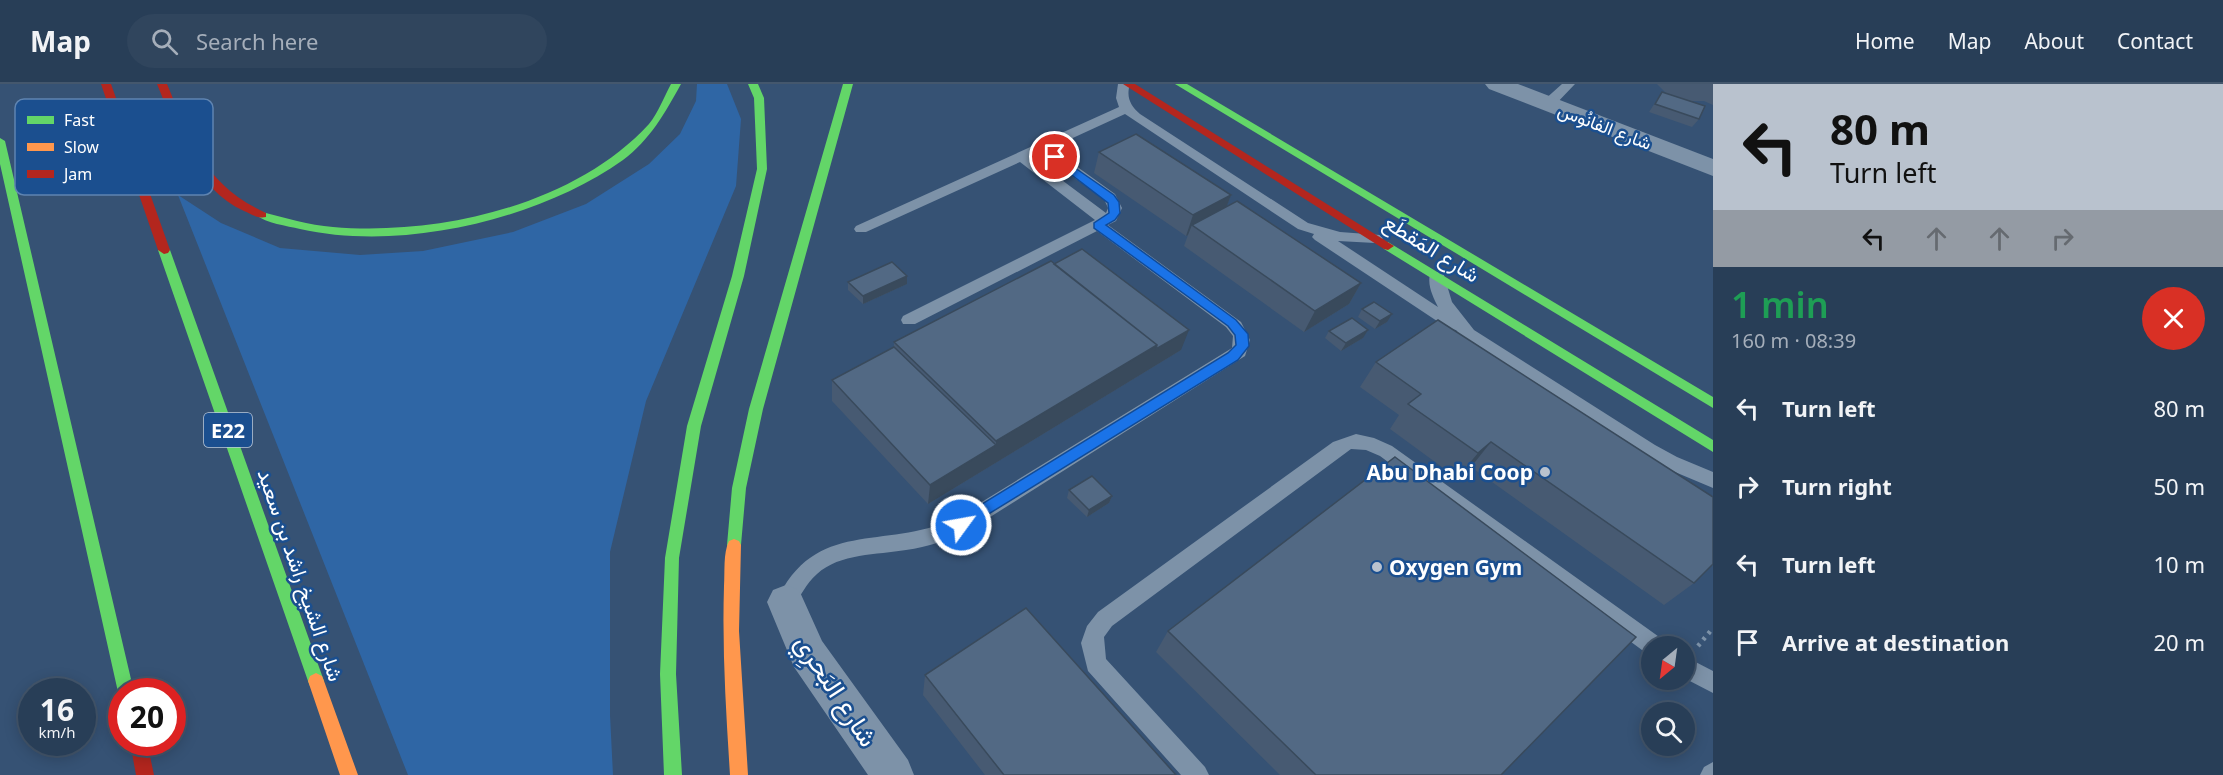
<!DOCTYPE html>
<html lang="en">
<head>
<meta charset="utf-8">
<style>
	:root { --surface:#283e57; --page:#30455d; --text:#f1f3f6; --muted:#a5aeba; --line:#44576d }
	body { margin:0; font-family:"Noto Sans",Vazirmatn,sans-serif; background:var(--page); color:var(--text); height:100vh; display:flex; flex-direction:column; font-size:22px; white-space:nowrap }
	* { box-sizing:border-box; margin:0 }
	p { font-size:20px; color:var(--muted) }
	.icon { flex:none; width:33px; height:33px; fill:none; stroke:currentColor; stroke-width:2; stroke-linecap:round; stroke-linejoin:round }
	.map { position:relative; flex:1; overflow:hidden }
	.drawer { display:flex; flex-direction:column; background:var(--surface); width:510px }
	.drawer>* { flex:none }
	.top-card { background:#b9c2ce; color:#111; overflow:hidden }
	.needle { width:39px; rotate:209deg }
	.fabs { position:absolute; left:1641px; top:552px; display:grid; gap:12px }
	.fabs a { display:grid; place-items:center; width:54px; height:54px; border-radius:50%; background:var(--surface); box-shadow:0 3px 15px #0003,0 0 0 2px var(--line); font-size:30px }
	.speed { position:absolute; left:18px; top:594px; display:flex; gap:12px; font-size:30px; font-weight:700; text-align:center }
	.speed>* { display:grid; place-content:center; width:78px; height:78px; border-radius:50%; background:var(--surface); box-shadow:0 3px 15px #0003,0 0 0 2px var(--line); line-height:1 }
	.speed small { font-size:15px; font-weight:400 }
	.speed .limit { border:9px solid #d22; background:#fff; color:#111 }
	.pin { position:absolute; display:grid; place-items:center; width:51px; height:51px; color:#fff; margin:-26px; border:3px solid #fff; border-radius:50%; box-shadow:0 2px 6px #0007 }
	.me { position:absolute; width:66px; margin:-33px; rotate:58deg; stroke-linejoin:round; filter:drop-shadow(0 0 4px #0008) }
	.turn { display:flex; align-items:center; gap:21px; height:126px; padding:0 18px; font-size:27px }
	.turn .icon { width:78px; height:78px; stroke-width:2.5 }
	.turn b { display:block; font-size:42px; line-height:51px }
	.lanes { display:flex; align-items:center; height:57px; padding:0 18px; background:#0003; justify-content:center; gap:30px; direction:ltr }
	.lanes .off { opacity:.35 }
	.round { display:grid; place-items:center; flex:none; width:63px; height:63px; border-radius:32px; background:var(--page) }
	.head { display:flex; align-items:center; justify-content:space-between; height:102px; padding:0 18px }
	h1 { font-size:36px; font-weight:600; line-height:45px; color:#1e9e55 }
	ul { padding:0; list-style:none }
	li { display:flex; align-items:center; gap:18px; height:78px; padding:0 18px }
	li div { flex:1 }
	li b { display:block; font-size:22px }
	li em { font-style:normal }
	header { display:flex; align-items:center; gap:36px; box-sizing:border-box; height:84px; padding:0 30px; background:var(--surface); border-bottom:2px solid var(--line) }
	header strong { font-size:28px }
	nav { display:flex; gap:33px; margin-inline-start:auto; font-size:21px }
	.search { width:420px; height:54px; background:var(--page); display:flex; align-items:center; gap:15px; box-sizing:border-box; padding:0 21px; border-radius:33px; color:var(--muted); font-size:22px }
	main { display:flex; flex:1; min-height:0 }
	.map>svg:first-child { display:block }
	.green { fill:#2f66a5 }
	.lines { fill:none; stroke-linecap:round; stroke-linejoin:round }
	.path { stroke:#7d92a8; stroke-width:4.5; stroke-dasharray:3 5; stroke-linecap:butt }
	.lane { fill:#7d92a8; fill-rule:evenodd }
	.street { fill:#7d92a8; fill-rule:evenodd }
	.fast { fill:#63d668; fill-rule:evenodd }
	.slow { fill:#ff974d; fill-rule:evenodd }
	.jam { fill:#b3261e; fill-rule:evenodd }
	.wall { fill:#475a72 }
	.shaded-wall { fill:#394a5c }
	.building { fill:#526984; stroke:#394a5c; stroke-width:1.5 }
	.route { fill:#1a73e8; stroke:#114b97; stroke-width:1.5 }
	.poi-dot { fill:#b9c2ce; stroke:#1b4f8f; stroke-width:2 }
	.labels { text-anchor:middle; dominant-baseline:central; stroke-width:5; stroke-linejoin:round; paint-order:stroke }
	.far-street-label { font-size:18px; fill:#fff; stroke:#1b4f8f }
	.shield { fill:#1b4f8f; stroke:#bbcadd; stroke-width:1.5 }
	.shield-label { font-size:20px; font-weight:bold; fill:#fff }
	.street-label { font-size:21px; fill:#fff; stroke:#1b4f8f }
	.poi-label { font-size:21px; font-weight:bold; fill:#fff; stroke:#1b4f8f; text-anchor:end }
	.near-street-label { font-size:26px; fill:#fff; stroke:#1b4f8f }
	.key { fill:#1b4f8f; stroke:#5f84b1; stroke-width:1.5 }
	.key-label { font-size:16px; fill:#fff }
</style>
</head>
<body>
<header>
<strong>Map</strong>
<div class="search"><svg class="icon" aria-label="search" viewBox="0 0 24 24"><circle cx="10" cy="10" r="6"/><path d="M15 15l6 6"/></svg>Search here</div>
<nav><a>Home</a><a>Map</a><a>About</a><a>Contact</a></nav>
</header>
<main>
<div class="map">
<svg width="1713" height="691" viewBox="0 0 1713 691">
	<rect width="100%" height="100%" fill="#365274"/>
	<!-- green -->
	<path class="green" d="M697,0H727L741,35L736,102L646,317L610,468V631L613,691H408L178,111L221,139L280,164L360,171L423,167L513,148L586,120L649,80L680,50L696,17Z"/>
	<g class="lines">
		<!-- path -->
		<path class="path" d="M1698,562L1713,544"/>
		<!-- lane -->
		<path class="lane" d="M1118,0H1130C1126,13 1130,21 1140,30L1308,139L1340,148L1380,151L1383,154L1380,157L1375,159L1338,157L1438,223C1433,213 1426,199 1431,188H1443L1452,218L1474,246L1655,361L1677,373L1713,388V404L1663,383L1643,371L1462,254L1456,246L1449,245L1315,156L1312,153L1314,150L1298,145L1125,30L1051,64L1115,110L1122,124L1116,137L1108,141L1241,238L1250,256L1245,272L968,447C948,456 928,463 906,466C877,471 840,469 817,490C806,500 800,512 793,525L786,527L779,525L776,518C815,433 884,467 954,435L1232,264L1233,252L1226,243L1097,147L915,240H903L901,236L903,232L1095,136L1020,78L866,148H856L854,145L856,142L1119,23L1116,14ZM1040,69L1104,115L1108,124L1106,129L1031,73Z
			M1562,0H1575L1553,23H1543L1542,20L1543,17Z
			M1356,350L1374,354L1392,362L1662,555L1664,562H1652V571L1646,569L1380,372L1366,366L1351,365L1112,542L1104,553L1106,575L1205,683L1209,691H1181L1088,587L1081,559L1087,542L1098,528L1333,358Z
			M1684,572L1713,587V609L1684,594Z
			M1713,678V691H1700L1704,683Z"/>
		<!-- street -->
		<path class="street" d="M1485,0H1518L1713,75V92L1489,5Z
			M786,501L799,506L822,557L908,676L914,691H868L794,583L767,518L773,506Z"/>
		<!-- fast -->
		<path class="fast" d="M671,0H681C665,29 650,56 623,76C538,136 402,168 300,145C287,142 266,139 256,131L262,128C285,134 309,141 333,143C439,152 575,121 649,40C658,29 664,13 671,0Z
			M748,0H758L764,14L767,85L744,192L701,342L679,474L676,590L682,691H664L660,590L665,474L687,342L732,192L757,85L754,14Z
			M843,0H853L763,325L746,404L741,461L739,465L734,467L729,465L727,461L732,404L749,325Z
			M1175,0H1187L1713,313V324Z
			M0,54L5,57L134,608H122V614L118,608L0,80Z
			M1388,158L1713,356V368L1384,165L1382,162Z
			M164,162L170,166L324,597L322,602L316,605L310,602L308,597L158,166Z"/>
		<!-- slow -->
		<path class="slow" d="M734,455L739,457L741,461L739,547L748,691H730C726,628 722,565 724,502C725,488 723,469 729,457Z
			M316,589L322,592L324,597L358,691H340L308,597L310,592Z"/>
		<!-- jam -->
		<path class="jam" d="M101,0H111L170,166L168,169L164,170L158,166Z
			M157,0H167C191,58 205,101 266,129V133C258,135 251,130 244,127C195,105 176,46 157,0Z
			M1123,0H1135L1394,162L1388,166L1384,165Z
			M130,658H147L154,691H136Z"/>
	</g>
	<!-- wall -->
	<path class="wall" d="M1657,0H1713V21L1704,17H1688L1699,35L1692,43L1649,28L1662,8L1667,10Z
		M1099,68L1231,111L1226,123L1361,199L1349,220L1304,248L1184,162L1188,151L1186,152L1094,89Z
		M848,198L907,200L863,220L848,206Z
		M1362,225L1387,238L1375,245L1358,233Z
		M1329,247L1363,254L1341,267L1325,254Z
		M894,258L1181,266L928,420L832,317V296L894,263Z
		M1376,278L1694,499L1664,521L1471,383L1457,394L1390,345L1399,331L1360,303Z
		M1069,406L1112,412L1109,419L1087,433L1067,414Z
		M1168,547L1501,691H1280L1156,568Z
		M925,591L1176,691H985L923,611Z"/>
	<!-- shaded-wall -->
	<path class="shaded-wall" d="M1231,111L1223,132L1192,141L1188,151L1186,152L1193,131Z
		M907,192V200L863,220V212Z
		M1361,199L1349,220L1304,248L1315,227Z
		M1392,230L1387,238L1375,245L1380,237Z
		M1189,246L1181,266L928,420L930,401L996,361V357L1157,261Z
		M1368,246L1363,254L1341,267L1346,259Z
		M1491,358L1471,383L1457,394L1478,369Z
		M1112,412L1109,419L1087,433L1089,426Z"/>
	<!-- building -->
	<path class="building" d="M1662,8L1705,22L1699,35L1655,20Z
		M1136,50L1231,111L1193,131L1099,68Z
		M1237,117L1361,199L1315,227L1192,141Z
		M1082,165L1189,246L1156,265L1157,261L1054,180Z
		M1051,177L1157,261L996,357L894,258Z
		M892,178L907,192L863,212L848,198Z
		M1374,218L1392,230L1380,237L1362,225Z
		M1352,234L1368,246L1346,259L1329,247Z
		M1438,236L1713,413V480L1694,499L1491,358L1478,369L1408,320L1421,310L1376,278Z
		M894,263L996,361L930,401L832,296Z
		M1395,373L1636,553L1501,691H1316L1168,547Z
		M1092,392L1112,412L1089,426L1069,406Z
		M1026,524L1176,691H1004L925,591Z"/>
	<!-- route -->
	<path class="route" d="M1055,70L1114,111L1119,118L1120,129L1115,136L1106,141L1236,236L1248,250L1249,262L1238,276L961,447L956,445L954,441L956,436L1228,269L1236,261L1235,251L1228,242L1094,144V139L1109,129L1108,119L1051,75L1050,73Z"/>
	<!-- markers -->
	<g class="poi-dot">
		<circle cx="1545" cy="388" r="6"/>
		<circle cx="1377" cy="483" r="6"/>
	</g>
	<g class="labels">
		<!-- far-street labels -->
		<g class="far-street-label">
			<text transform="translate(1605 42) rotate(21)">شارع الفانُوس</text>
		</g>
		<!-- shield labels -->
		<rect class="shield" x="204" y="329" width="48" height="34" rx="4.5"/>
		<g class="shield-label">
			<text x="228" y="346">E22</text>
		</g>
		<!-- street labels -->
		<g class="street-label">
			<text transform="translate(1432 164) rotate(32)">شارع المَقطَع</text>
			<text transform="translate(301 491) rotate(71)">شارع الشيخ راشد بن سعيد</text>
		</g>
		<!-- poi labels -->
		<g class="poi-label">
			<text x="1533" y="388">Abu Dhabi Coop</text>
			<text x="1389" y="483" text-anchor="start">Oxygen Gym</text>
		</g>
		<!-- near-street labels -->
		<g class="near-street-label">
			<text transform="translate(837 606) rotate(57)">شارع البَحرِي</text>
		</g>
	</g>
	<!-- legend -->
	<rect x="15" y="15" width="198" height="96" rx="9" class="key"/>
	<rect x="27" y="32" width="27" height="8" fill="#63d668"/>
	<rect x="27" y="59" width="27" height="8" fill="#ff974d"/>
	<rect x="27" y="86" width="27" height="8" fill="#b3261e"/>
	<g class="key-label">
		<text x="64" y="42">Fast</text>
		<text x="64" y="69">Slow</text>
		<text x="64" y="96">Jam</text>
	</g>
</svg>
<div class="fabs">
<a><svg class="needle" viewBox="-14 -14 28 28"><path d="M0-13l5 13h-10z" fill="#e53935"/><path d="M0 13l5-13h-10z" fill="#a5aeba"/></svg></a>
<a><svg class="icon" aria-label="search" viewBox="0 0 24 24"><circle cx="10" cy="10" r="6"/><path d="M15 15l6 6"/></svg></a>
</div>
<div class="speed"><div>16<small>km/h</small></div><div class="limit">20</div></div>
<div class="pin" style="left:1055px;top:73px;background:#d93025"><svg class="icon" aria-label="arrive" viewBox="0 0 24 24"><path d="M6 21V4h12l-3 4 3 4H6"/></svg></div>
<svg class="me" style="left:961px;top:441px" viewBox="-20 -20 40 40"><circle r="17" fill="#1a73e8" stroke="#fff" stroke-width="3"/><path d="M0-11L8 9 0 5-8 9z" fill="#fff"/></svg>
</div>
<section class="drawer">
<div class="top-card">
<div class="turn"><svg class="icon" aria-label="left" viewBox="0 0 24 24"><path d="M17 20v-9H6M10 6l-5 5 5 5"/></svg><div><b>80 m</b>Turn left</div></div>
<div class="lanes"><svg class="icon" aria-label="left" viewBox="0 0 24 24"><path d="M17 20v-9H6M10 6l-5 5 5 5"/></svg><svg class="icon off" aria-label="ahead" viewBox="0 0 24 24"><path d="M12 20V5M6 11l6-6 6 6"/></svg><svg class="icon off" aria-label="ahead" viewBox="0 0 24 24"><path d="M12 20V5M6 11l6-6 6 6"/></svg><svg class="icon off" aria-label="right" viewBox="0 0 24 24"><path d="M7 20v-9h11M14 6l5 5-5 5"/></svg></div>
</div>
<div class="head"><div><h1>1 min</h1><p>160 m · 08:39</p></div><a class="round" style="background:#d93025;color:#fff"><svg class="icon" aria-label="close" viewBox="0 0 24 24"><path d="M6 6l12 12M18 6L6 18"/></svg></a></div>
<ul>
<li><svg class="icon" aria-label="left" viewBox="0 0 24 24"><path d="M17 20v-9H6M10 6l-5 5 5 5"/></svg><div><b>Turn left</b></div><em>80 m</em></li>
<li><svg class="icon" aria-label="right" viewBox="0 0 24 24"><path d="M7 20v-9h11M14 6l5 5-5 5"/></svg><div><b>Turn right</b></div><em>50 m</em></li>
<li><svg class="icon" aria-label="left" viewBox="0 0 24 24"><path d="M17 20v-9H6M10 6l-5 5 5 5"/></svg><div><b>Turn left</b></div><em>10 m</em></li>
<li><svg class="icon" aria-label="arrive" viewBox="0 0 24 24"><path d="M6 21V4h12l-3 4 3 4H6"/></svg><div><b>Arrive at destination</b></div><em>20 m</em></li>
</ul>
</section>
</main>
</body>
</html>
